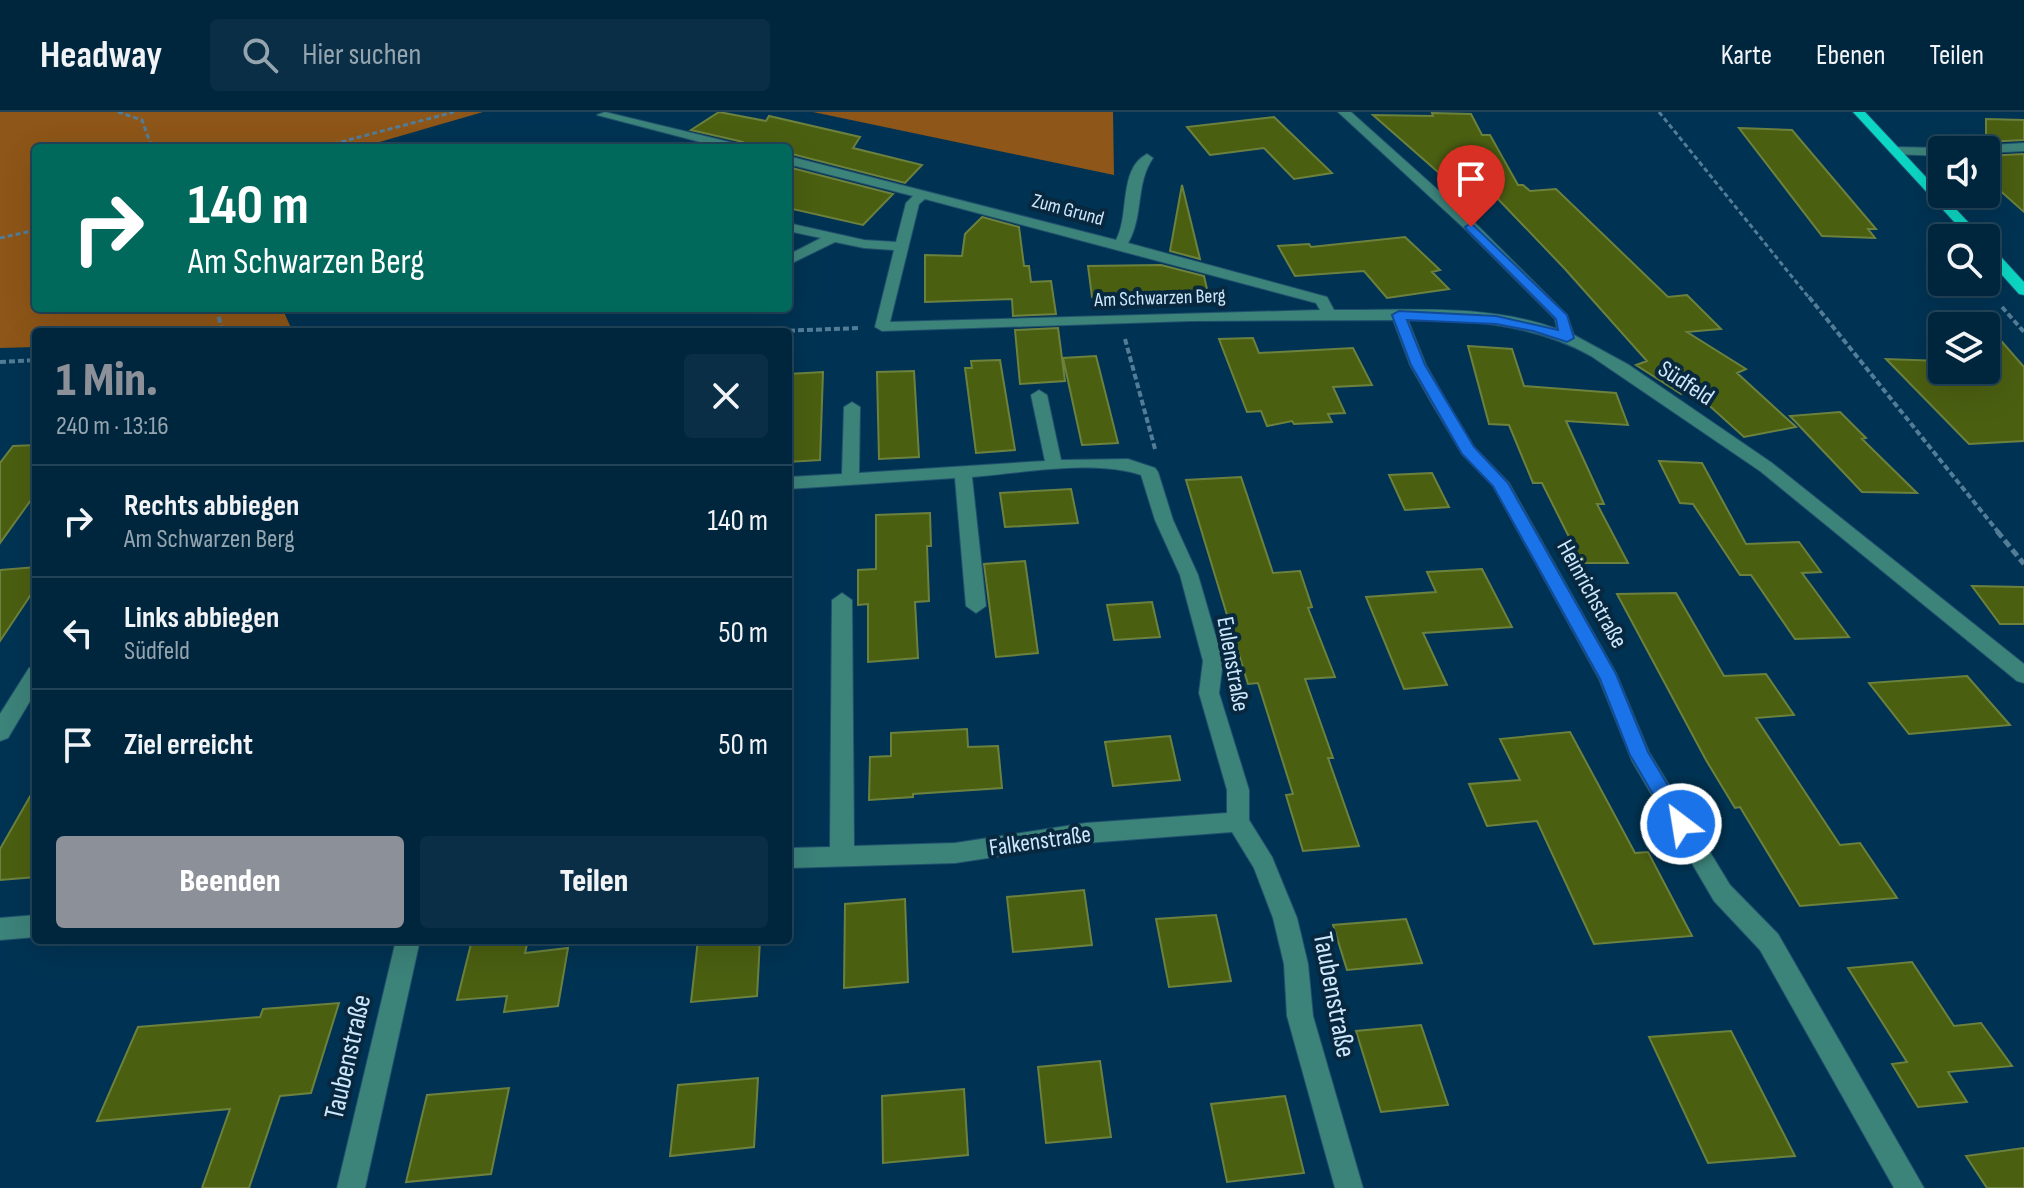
<!DOCTYPE html>
<html lang="de">
<head>
<meta charset="utf-8">
<style>
	:root { --surface:#00263e; --page:#0a2e45; --text:#f1f3f6; --muted:#95a5b0; --line:#224358; --accent:#8c9099 }
	body { margin:0; font-family:"Sofia Sans Condensed",sans-serif; background:var(--page); color:var(--text); height:100vh; display:flex; flex-direction:column; font-size:30px; white-space:nowrap }
	* { box-sizing:border-box; margin:0 }
	p { font-size:26px; color:var(--muted) }
	.icon { flex:none; width:44px; height:44px; fill:none; stroke:currentColor; stroke-width:2; stroke-linecap:round; stroke-linejoin:round }
	.map { position:relative; flex:1; overflow:hidden }
	.side { position:absolute; left:32px; top:216px; width:760px; height:616px; display:flex; flex-direction:column; background:var(--surface); border-radius:8px; box-shadow:0 8px 32px #0002,0 0 0 2px var(--line) }
	.side>* { flex:none }
	.hud { position:absolute; left:32px; top:32px; width:760px; height:168px; border-radius:8px; box-shadow:0 8px 32px #0002,0 0 0 2px var(--line); background:#00695c; color:#fff; overflow:hidden }
	.fabs { position:absolute; left:1928px; top:24px; display:grid; gap:16px }
	.fabs a { display:grid; place-items:center; width:72px; height:72px; border-radius:8px; background:var(--surface); box-shadow:0 8px 32px #0002,0 0 0 2px var(--line); font-size:40px }
	.pin { position:absolute; display:grid; place-items:center; width:68px; height:68px; color:#fff; margin:-82px -34px; border-radius:50% 50% 50% 0; rotate:-45deg; box-shadow:0 0 8px #0007 }
	.pin .icon { rotate:45deg }
	.me { position:absolute; width:88px; margin:-44px; rotate:329deg; stroke-linejoin:round; filter:drop-shadow(0 0 6px #0008) }
	.turn { display:flex; align-items:center; gap:28px; height:168px; padding:0 24px; font-size:36px }
	.turn .icon { width:104px; height:104px; stroke-width:2.5 }
	.turn b { display:block; font-size:56px; line-height:68px }
	.round { display:grid; place-items:center; flex:none; width:84px; height:84px; border-radius:8px; background:var(--page) }
	.overview { display:flex; align-items:center; justify-content:space-between; height:136px; padding:0 24px }
	h1 { font-size:48px; font-weight:800; line-height:60px; color:var(--accent) }
	.primary-button { display:flex; gap:16px; margin-top:auto; padding:16px 24px }
	.primary-button a { flex:1; height:92px; border-radius:8px; background:var(--accent); color:#fff; font-size:32px; font-weight:800; line-height:92px; text-align:center }
	.primary-button a+a { background:var(--page); color:var(--text) }
	ul { padding:0; list-style:none }
	li { display:flex; align-items:center; gap:24px; height:112px; padding:0 24px; border-top:2px solid var(--line) }
	li div { flex:1 }
	li b { display:block; font-size:30px }
	li em { font-style:normal }
	header { display:flex; align-items:center; gap:48px; box-sizing:border-box; height:112px; padding:0 40px; background:var(--surface); border-bottom:2px solid var(--line) }
	header strong { font-size:38px }
	nav { display:flex; gap:44px; margin-inline-start:auto; font-size:28px }
	.search { width:560px; height:72px; background:var(--page); display:flex; align-items:center; gap:20px; box-sizing:border-box; padding:0 28px; border-radius:8px; color:var(--muted); font-size:30px }
	.map>svg:first-child { display:block }
	.forest { fill:#8e5618 }
	.building { fill:#4b5f11; stroke:#6c813e; stroke-width:2 }
	.lines { fill:none; stroke-linecap:round; stroke-linejoin:round }
	.minor-casing { stroke:#21506e; stroke-width:2 }
	.major-casing { stroke:#21506e; stroke-width:2 }
	.path-far2 { stroke:#537c97; stroke-width:3; stroke-dasharray:5 3; stroke-linecap:butt }
	.path-far1 { stroke:#537c97; stroke-width:4; stroke-dasharray:6 3; stroke-linecap:butt }
	.path { stroke:#537c97; stroke-width:5; stroke-dasharray:8 4; stroke-linecap:butt }
	.minor { fill:#3c837a; fill-rule:evenodd }
	.major { fill:#0cd7c4; fill-rule:evenodd }
	.route { fill:#1a73e8; stroke:#114b97; stroke-width:2 }
	.labels { text-anchor:middle; dominant-baseline:central; stroke-width:8; stroke-linejoin:round; paint-order:stroke }
	.far-street-label { font-size:20px; fill:#cee7fb; stroke:#07283f }
	.street-label { font-size:24px; fill:#cee7fb; stroke:#07283f }
	.near-street-label { font-size:28px; fill:#cee7fb; stroke:#07283f }
</style>
</head>
<body>
<header>
<strong>Headway</strong>
<div class="search"><svg class="icon" aria-label="search" viewBox="0 0 24 24"><circle cx="10" cy="10" r="6"/><path d="M15 15l6 6"/></svg>Hier suchen</div>
<nav><a>Karte</a><a>Ebenen</a><a>Teilen</a></nav>
</header>
<div class="map">
<svg width="2024" height="1076" viewBox="0 0 2024 1076">
	<rect width="100%" height="100%" fill="#003353"/>
	<!-- forest -->
	<path class="forest" d="M0,0H483L359,36H36V196H282L293,220H36V235L0,236Z
		M813,0H1113L1114,63Z"/>
	<!-- building -->
	<path class="building" d="M719,0L766,9L769,4L860,25L853,36L922,53L905,71L788,41V36H747L743,30L691,18Z
		M1432,1L1471,2L1482,23H1490L1518,73H1523L1530,79L1556,77L1668,185L1687,183L1721,217L1687,220L1746,257L1737,261L1796,315L1744,325L1692,278L1681,282L1636,253L1647,249L1565,157L1476,64L1447,68L1373,3L1433,4Z
		M1274,5L1332,61L1294,67L1264,36L1210,43L1187,15Z
		M1986,7L2024,8V28L1986,30Z
		M1739,16L1792,18L1876,117H1868L1875,126L1822,124Z
		M2024,42V100L1986,66V44Z
		M788,55L893,82L863,113L788,96Z
		M1182,73L1200,147L1170,139Z
		M982,105L1019,115L1024,154H1029L1031,170L1051,169L1056,202L1013,204L1012,187L925,190V143L962,144L965,122Z
		M1405,125L1440,158L1432,160L1449,177L1387,186L1364,159L1295,164L1278,134L1309,132L1311,135Z
		M1161,153L1204,164L1210,190L1109,191L1108,184L1092,185L1088,154Z
		M1058,216L1065,269L1020,272L1015,218Z
		M1986,216H1990L2024,255V329L1969,332L1886,247L1942,249V258H1986Z
		M1253,226L1259,241L1353,236L1372,273L1333,275L1345,301L1328,302L1332,310L1294,312L1292,309L1267,314L1261,299L1247,300L1219,227Z
		M1468,234L1512,237L1524,274L1616,281L1628,313L1566,309L1604,392H1597L1628,451H1582L1542,371H1533L1509,313L1489,312Z
		M1096,244L1118,331L1082,333L1063,246Z
		M1000,248L1015,338L976,341L965,256H972L971,249Z
		M914,259L919,345L879,347L877,260Z
		M823,260L820,348L788,350V262Z
		M1840,300L1866,326L1862,327L1917,381L1862,380L1790,304Z
		M36,333V381L0,431V351L13,334Z
		M1659,349L1702,351L1746,432L1799,430L1821,460L1802,461L1849,525L1795,527L1751,463H1740L1693,392L1680,391Z
		M1432,361L1449,395L1405,398L1389,363Z
		M1241,365L1273,461L1300,459L1312,495L1308,496L1335,565L1305,567L1333,646H1328L1359,734L1303,739L1286,683L1293,682L1258,571L1248,572L1186,368Z
		M1071,377L1078,411L1005,415L1000,381Z
		M930,401L931,434H927L929,489L915,490L918,546L868,550V492L858,493V458L876,457V403Z
		M1025,449L1038,541L996,545L984,452Z
		M36,455V475L0,529V458Z
		M1482,457L1512,515L1423,521L1447,573L1404,577L1366,485L1436,480L1427,460Z
		M1972,474L2024,475V512H2000Z
		M1676,481L1724,564L1766,562L1794,603L1756,606L1840,733L1860,731L1897,786L1800,794L1740,695L1735,696L1706,648L1617,482Z
		M1152,490L1160,525L1114,528L1107,493Z
		M1967,564L2010,613L1909,622L1869,571Z
		M967,617L968,635L998,634L1002,676L913,682V685L869,688L870,645L891,644V621Z
		M1570,620L1635,741L1648,740L1692,824L1594,832L1537,709L1487,714L1469,672L1520,668L1500,627Z
		M1170,624L1180,668L1113,674L1105,630Z
		M36,674V765L0,768V737Z
		M1084,778L1092,833L1013,840L1007,785Z
		M905,787L908,870L844,876L845,792Z
		M1216,803L1231,869L1169,875L1156,807Z
		M1406,807L1422,851L1347,858L1333,813Z
		M472,828H528L525,841L568,836L558,894L504,900L507,884L457,888Z
		M698,828H760L757,884L691,890Z
		M1912,850L1954,914L1981,911L2012,954L1948,960L1967,990L1918,995L1892,952L1907,950L1848,856Z
		M339,891L311,981L280,984L249,1076H202L230,997L97,1009L138,915L260,905L263,897Z
		M1421,913L1448,993L1381,1000L1356,919Z
		M1731,919L1795,1044L1708,1051L1649,925Z
		M1100,949L1111,1025L1046,1031L1038,955Z
		M758,966L754,1035L670,1044L678,973Z
		M509,976L491,1062L406,1070L427,983Z
		M964,977L968,1043L883,1051L882,984Z
		M1285,984L1304,1061L1227,1070L1211,992Z
		M2024,1036V1076H1987L1966,1044Z"/>
	<g class="lines">
		<defs>
			<path id="minor" d="M605,0L742,33L744,36H723L597,3Z
				M1338,0H1351L1476,112L1567,203L1574,223L1629,253L1772,351L2024,552V571L2017,569L1760,359L1591,244C1533,212 1473,208 1408,208L1426,253L1447,290L1474,335L1509,371L1616,561L1649,640L1730,773L1778,822L1924,1076H1894L1760,838L1714,789L1632,649L1599,567L1493,374L1462,342L1431,290L1410,253L1393,208L1190,209L882,219L875,215L894,138L864,136L835,130L788,153V143L821,126L788,119V111L864,128L896,130L906,91L913,84L788,52V44L1116,128C1130,103 1118,57 1147,42L1153,46C1135,72 1144,104 1128,131L1327,185L1334,198C1407,199 1488,191 1557,217L1555,207L1466,118ZM925,87L1316,191L1320,198L890,210L919,92Z
				M2024,31V39L1986,41V38H1970L1976,34Z
				M1896,35L1942,36L1947,38H1942V44L1892,42V36Z
				M1039,278L1047,283L1061,348L1128,347L1155,356L1158,360L1173,408L1198,463L1223,549L1219,581L1249,678V708L1272,745L1297,806L1308,852L1313,904L1363,1076H1335L1287,904L1284,852L1273,806L1254,756L1232,720L1086,731L955,751L788,756V736L830,735L832,488L842,481L852,488L854,734L955,731L1086,711L1227,701V678L1199,581L1203,549L1180,463L1155,408L1141,363C1093,347 1023,361 972,365L986,494L976,501L966,494L955,366L788,377V365L842,362L844,295L852,290L860,295L859,361L1045,349L1031,283Z
				M36,554V579L8,626L0,629V602L29,556Z
				M36,803V825L0,828V806Z
				M396,828H420L365,1076H337Z"/>
			<path id="major" d="M1853,0H1865L1983,126H1969Z
				M1986,133L1991,134L2024,170V183L2019,182L1986,145Z"/>
		</defs>
		<!-- minor casing -->
		<use href="#minor" class="minor-casing"/>
		<!-- major casing -->
		<use href="#major" class="major-casing"/>
		<!-- path-far2 -->
		<path class="path-far2" d="M118,0L142,8L152,36
			M1659,0L1810,187
			M318,36L454,0
			M0,126L36,118"/>
		<!-- path-far1 -->
		<path class="path-far1" d="M1809,185L1999,421
			M2002,195L2024,220
			M217,196L222,220
			M753,220L861,216
			M1125,227L1155,337
			M0,250L36,248"/>
		<!-- path -->
		<path class="path" d="M1997,419L2024,452"/>
		<!-- minor -->
		<use href="#minor" class="minor"/>
		<!-- major -->
		<use href="#major" class="major"/>
	</g>
	<!-- route -->
	<path class="route" d="M1471,111L1567,203L1574,226L1567,230L1533,219L1496,212L1407,208L1425,253L1474,335L1508,371L1616,562L1648,640L1691,712L1688,718L1681,720L1674,718L1630,643L1600,567L1493,374L1462,342L1411,253L1392,203L1399,199L1496,204L1558,218L1556,207L1467,118L1465,115Z"/>
	<g class="labels">
		<!-- far-street labels -->
		<g class="far-street-label">
			<text transform="translate(1068 98) rotate(15)">Zum Grund</text>
			<text transform="translate(1160 186) rotate(-2)">Am Schwarzen Berg</text>
		</g>
		<!-- street labels -->
		<g class="street-label">
			<text transform="translate(1686 271) rotate(33)">Südfeld</text>
			<text transform="translate(1592 482) rotate(61)">Heinrichstraße</text>
			<text transform="translate(1233 552) rotate(80)">Eulenstraße</text>
			<text transform="translate(1040 729) rotate(-8)">Falkenstraße</text>
		</g>
		<!-- near-street labels -->
		<g class="near-street-label">
			<text transform="translate(1334 883) rotate(79)">Taubenstraße</text>
			<text transform="translate(348 945) rotate(-77)">Taubenstraße</text>
		</g>
	</g>
</svg>
<div class="fabs">
<a><svg class="icon" aria-label="sound" viewBox="0 0 24 24"><path d="M4 9h4l5-4v14l-5-4H4zM17 9q2 3 0 6"/></svg></a>
<a><svg class="icon" aria-label="search" viewBox="0 0 24 24"><circle cx="10" cy="10" r="6"/><path d="M15 15l6 6"/></svg></a>
<a><svg class="icon" aria-label="layers" viewBox="0 0 24 24"><path d="M12 4l9 5-9 5-9-5zM3 14l9 5 9-5"/></svg></a>
</div>
<div class="pin" style="left:1471px;top:115px;background:#d93025"><svg class="icon" aria-label="arrive" viewBox="0 0 24 24"><path d="M6 21V4h12l-3 4 3 4H6"/></svg></div>
<svg class="me" style="left:1681px;top:712px" viewBox="-20 -20 40 40"><circle r="17" fill="#1a73e8" stroke="#fff" stroke-width="3"/><path d="M0-11L8 9 0 5-8 9z" fill="#fff"/></svg>
<div class="hud">
<div class="turn"><svg class="icon" aria-label="right" viewBox="0 0 24 24"><path d="M7 20v-9h11M14 6l5 5-5 5"/></svg><div><b>140 m</b>Am Schwarzen Berg</div></div>
</div>
<section class="side">
<div class="overview"><div><h1>1 Min.</h1><p>240 m · 13:16</p></div><a class="round"><svg class="icon" aria-label="close" viewBox="0 0 24 24"><path d="M6 6l12 12M18 6L6 18"/></svg></a></div>
<ul>
<li><svg class="icon" aria-label="right" viewBox="0 0 24 24"><path d="M7 20v-9h11M14 6l5 5-5 5"/></svg><div><b>Rechts abbiegen</b><p>Am Schwarzen Berg</p></div><em>140 m</em></li>
<li><svg class="icon" aria-label="left" viewBox="0 0 24 24"><path d="M17 20v-9H6M10 6l-5 5 5 5"/></svg><div><b>Links abbiegen</b><p>Südfeld</p></div><em>50 m</em></li>
<li><svg class="icon" aria-label="arrive" viewBox="0 0 24 24"><path d="M6 21V4h12l-3 4 3 4H6"/></svg><div><b>Ziel erreicht</b></div><em>50 m</em></li>
</ul>
<div class="primary-button"><a>Beenden</a><a>Teilen</a></div>
</section>
</div>
</body>
</html>
